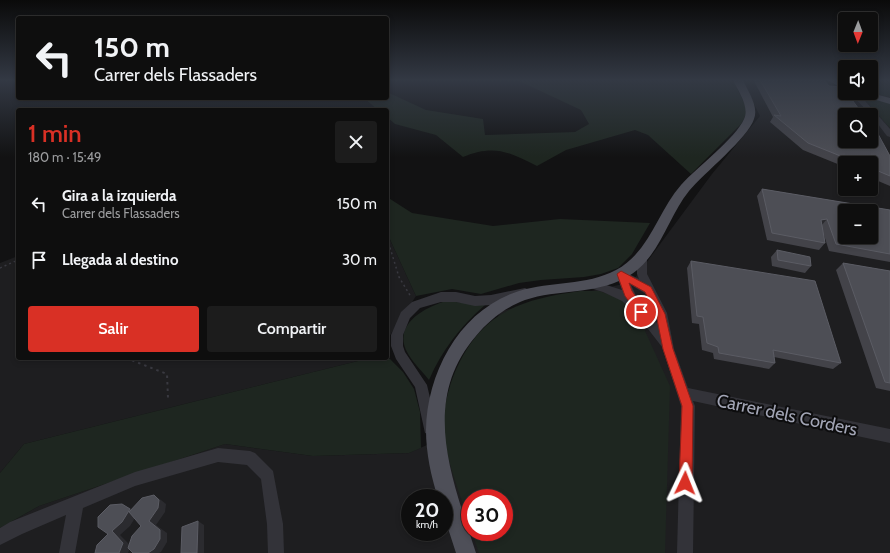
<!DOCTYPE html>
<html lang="es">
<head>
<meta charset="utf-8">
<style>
	:root { --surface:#0e0e0e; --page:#1c1c1c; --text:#f1f3f6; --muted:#9b9c9e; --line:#2e2e2e; --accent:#d93025 }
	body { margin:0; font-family:Cabin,sans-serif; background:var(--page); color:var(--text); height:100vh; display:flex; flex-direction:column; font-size:15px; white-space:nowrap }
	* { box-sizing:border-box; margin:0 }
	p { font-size:13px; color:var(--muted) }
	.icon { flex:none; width:22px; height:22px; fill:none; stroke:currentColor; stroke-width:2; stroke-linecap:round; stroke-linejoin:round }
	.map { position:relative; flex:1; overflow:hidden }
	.sheet { position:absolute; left:16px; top:108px; width:373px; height:252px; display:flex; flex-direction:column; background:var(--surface); border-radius:4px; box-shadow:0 2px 6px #0003,0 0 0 1px var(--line) }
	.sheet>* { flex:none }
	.guide { position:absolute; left:16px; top:16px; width:373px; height:84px; border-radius:4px; box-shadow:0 2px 6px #0003,0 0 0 1px var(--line); background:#0e0e0e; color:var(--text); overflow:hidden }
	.needle { width:26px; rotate:181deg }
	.fabs { position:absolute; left:838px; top:12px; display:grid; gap:8px }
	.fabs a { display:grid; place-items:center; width:40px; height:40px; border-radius:4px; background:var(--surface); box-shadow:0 2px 6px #0003,0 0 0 1px var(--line); font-size:20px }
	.speed { position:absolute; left:401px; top:489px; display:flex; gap:8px; font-size:20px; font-weight:700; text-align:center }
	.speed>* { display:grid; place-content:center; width:52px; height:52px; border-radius:50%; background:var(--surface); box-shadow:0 2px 6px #0003,0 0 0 1px var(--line); line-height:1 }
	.speed small { font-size:10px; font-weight:400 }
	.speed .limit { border:6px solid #d22; background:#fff; color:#111 }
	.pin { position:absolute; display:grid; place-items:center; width:34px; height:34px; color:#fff; margin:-17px; border:2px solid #fff; border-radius:50%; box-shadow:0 1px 4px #0007 }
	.me { position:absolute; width:44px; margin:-22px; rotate:2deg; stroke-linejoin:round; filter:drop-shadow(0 0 3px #0008) }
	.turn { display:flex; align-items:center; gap:14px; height:84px; padding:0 12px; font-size:18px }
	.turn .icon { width:52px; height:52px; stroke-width:2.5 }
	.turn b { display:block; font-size:28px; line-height:34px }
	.round { display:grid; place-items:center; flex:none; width:42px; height:42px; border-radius:4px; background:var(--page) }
	.headline { display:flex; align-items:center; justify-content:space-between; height:68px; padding:0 12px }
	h1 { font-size:24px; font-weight:600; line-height:30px; color:var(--accent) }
	.cta { display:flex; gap:8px; margin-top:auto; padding:8px 12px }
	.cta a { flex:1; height:46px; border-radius:4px; background:var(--accent); color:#fff; font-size:16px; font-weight:600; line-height:46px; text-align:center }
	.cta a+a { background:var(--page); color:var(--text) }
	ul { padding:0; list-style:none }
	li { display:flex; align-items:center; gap:12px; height:56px; padding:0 12px }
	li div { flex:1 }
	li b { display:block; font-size:15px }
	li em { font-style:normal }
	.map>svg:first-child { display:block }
	.built { fill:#1e1e20; fill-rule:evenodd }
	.green { fill:#1e2620 }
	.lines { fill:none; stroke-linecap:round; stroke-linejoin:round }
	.path-far1 { stroke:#393940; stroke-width:1.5; stroke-dasharray:2 3; stroke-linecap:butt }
	.path { stroke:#393940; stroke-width:2; stroke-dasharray:2.5 4; stroke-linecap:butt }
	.minor { fill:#333339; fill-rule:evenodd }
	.major { fill:#4e4f58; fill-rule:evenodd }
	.wall { fill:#434349 }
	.shaded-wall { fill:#2b2b2f }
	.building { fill:#4d4e55; stroke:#5b5c64; fill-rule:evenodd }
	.route { fill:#d93025; stroke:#8d1f18 }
	.labels { text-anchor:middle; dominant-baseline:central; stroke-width:4; stroke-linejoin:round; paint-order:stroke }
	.near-street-label { font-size:18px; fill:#a2a5b5; stroke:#0d0d0e }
</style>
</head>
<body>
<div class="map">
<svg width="890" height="553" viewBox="0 0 890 553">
	<rect width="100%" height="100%" fill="#121213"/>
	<!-- built -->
	<path class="built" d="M742,80H845V93H871V80H890V553H0V528L39,506L225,444L313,456L409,453L427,445L501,311L632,282L712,174L760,116ZM845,115H871V141H845ZM845,163H871V189H845ZM845,211H871V237H845ZM410,498H444V532H410ZM470,498H504V532H470Z
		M387,233L416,296L387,340Z
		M18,256V358H370L24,444L0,473V263Z"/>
	<!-- green -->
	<path class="green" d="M517,80H733L748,111L741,124L691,174L648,135L635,130L566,150L537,166C509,152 494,144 463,157L436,135L395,124L387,117V110H378L364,98H387V92L426,110L483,119L485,135L575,132L589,124L581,110Z
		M871,80H890V97L871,93Z
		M860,94L890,102V128Z
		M387,197L412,213L493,226L560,219L650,223L632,254L618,268L601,274L584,277L541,280L519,283L481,294L452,289L416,296L387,233Z
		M580,291H599L621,299L636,311L670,386L665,553H479L472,532H504V498H470V525C460,493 445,459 443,425C443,410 449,386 455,372C481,312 519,300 580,291Z
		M446,301L485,305C460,327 442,350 429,380C422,371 411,361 406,350C394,323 426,307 446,301Z
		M370,358L390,359L403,372L414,389L420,412L421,448L409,453L313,456L225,444L39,506L0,528V473L24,444Z"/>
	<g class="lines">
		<!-- path-far1 -->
		<path class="path-far1" d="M387,238L399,277L411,297
			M0,268L18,260"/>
		<!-- path -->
		<path class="path" d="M126,358L167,374L168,398"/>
		<!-- minor -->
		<path class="minor" d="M850,93H858L890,129V137L887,136L871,115Z
			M642,252L647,256V274L667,313L674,349L688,388L890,429V443L693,401L695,406L693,553H677L681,406L662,347L638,316L622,301L603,292L587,287L585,284L587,281L591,280L622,290L616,274L617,271L621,270L639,279L637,274V256ZM631,285L646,294L655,313L657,323L639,302Z
			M525,288L529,290L531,293L529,296L525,298L491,305L475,306L456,302H441L420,308L410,318L403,335V346L405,352L427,385L437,428L435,433L430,435L425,433L415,387L396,359L391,346V335L401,312L412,302L441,292H456L475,296L491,295Z
			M218,448L250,451L255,453L273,471L283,524L284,553H268L267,524L261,479L247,465L218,462L135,486L83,508L75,553H59L66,515L22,534L0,545V528L10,522L135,472Z"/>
		<!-- major -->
		<path class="major" d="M733,80H743C748,92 759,106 754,119C748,138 704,173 689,191C667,218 659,261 625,278C593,295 558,289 525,300C506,307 489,320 476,336C419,402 453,481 476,553H456L444,516V498H438C431,476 426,453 426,430C427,371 461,309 519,291C551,281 586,286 616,270C649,253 658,211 681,185C696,168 736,138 744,119C750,107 738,91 733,80Z
			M828,80H839L845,83V90Z
			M857,93H871L890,98V104L859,95Z"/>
	</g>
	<!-- wall -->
	<path class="wall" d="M755,80H824L890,156V186L871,178V163H845V167L803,150L770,122L773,117L754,81Z
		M762,189L890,210V262L829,251L824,235L825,243L819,250L767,240L757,196Z
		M777,250L811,266L805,273L772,266L771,257Z
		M691,261L841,363L833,369L774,357L775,363L769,369L714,359L713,353L702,350L699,324L692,323L687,268Z
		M843,263L890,271V391L876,388L836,270Z"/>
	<!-- shaded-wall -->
	<path class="shaded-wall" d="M827,219L821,226V220Z
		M154,495L161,500L166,504L165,512L156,525L167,533V542L161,552L159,553H148L149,521Z
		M122,504L130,508L138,513L130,526L120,535L131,546L128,553H119L112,531Z
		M198,521L204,525V553H197Z"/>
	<!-- building -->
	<path class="building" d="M760,80H824L829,86L842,87L845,90V93H847L861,112H866L868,115H845V141H871V121L890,156V176L871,168V163H858L808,143L774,115L781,116Z
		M762,189L890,210V254L836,244L827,219L821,220L825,243L772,233ZM845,211H871V237H845Z
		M777,250L810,257L811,266L778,260Z
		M691,261L815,281L841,363L773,350L775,363L719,353L718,347L707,343L703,317L697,316Z
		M843,263L890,271V383L885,382Z
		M154,495L159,500L158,508L149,521L160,530V539L154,549L148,553H133L128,548L132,536L141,526L129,512L142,498Z
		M122,504L130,509L122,522L112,531L123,543L119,553H95L97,545L108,534L98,527V517L110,505Z
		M198,521L197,553H181L182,527Z"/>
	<!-- sky -->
	<linearGradient id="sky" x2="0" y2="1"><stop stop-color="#0a0a0a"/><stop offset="0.51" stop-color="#333944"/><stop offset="1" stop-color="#333944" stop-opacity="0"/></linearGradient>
	<rect width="890" height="157" fill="url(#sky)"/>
	<!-- route -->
	<path class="route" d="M621,271L651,287L665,314L673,349L693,406L692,483L690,487L685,489L681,487L679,483L682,406L663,349L656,314L645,292L629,283L632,291L646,312L641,315L638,314L625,296L617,274Z"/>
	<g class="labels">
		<!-- near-street labels -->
		<g class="near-street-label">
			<text transform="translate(787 415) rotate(12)">Carrer dels Corders</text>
		</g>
	</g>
</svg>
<div class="fabs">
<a><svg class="needle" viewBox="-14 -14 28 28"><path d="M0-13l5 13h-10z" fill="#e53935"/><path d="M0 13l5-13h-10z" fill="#9b9c9e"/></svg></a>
<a><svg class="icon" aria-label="sound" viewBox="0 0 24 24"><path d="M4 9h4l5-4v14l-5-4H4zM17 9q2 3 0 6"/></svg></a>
<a><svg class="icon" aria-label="search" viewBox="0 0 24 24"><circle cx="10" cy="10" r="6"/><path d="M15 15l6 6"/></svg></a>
<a>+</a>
<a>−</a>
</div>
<div class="speed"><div>20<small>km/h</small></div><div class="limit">30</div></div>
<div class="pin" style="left:641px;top:312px;background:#d93025"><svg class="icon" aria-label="arrive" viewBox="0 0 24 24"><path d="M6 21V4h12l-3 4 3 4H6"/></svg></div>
<svg class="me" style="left:685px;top:483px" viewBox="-20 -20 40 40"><path d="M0-17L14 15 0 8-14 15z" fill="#d93025" stroke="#fff" stroke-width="4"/></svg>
<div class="guide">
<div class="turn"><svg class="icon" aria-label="left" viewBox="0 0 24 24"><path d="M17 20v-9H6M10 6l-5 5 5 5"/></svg><div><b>150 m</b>Carrer dels Flassaders</div></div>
</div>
<section class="sheet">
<div class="headline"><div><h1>1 min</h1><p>180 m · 15:49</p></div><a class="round"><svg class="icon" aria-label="close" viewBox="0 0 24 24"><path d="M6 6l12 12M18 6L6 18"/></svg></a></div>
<ul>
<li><svg class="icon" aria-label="left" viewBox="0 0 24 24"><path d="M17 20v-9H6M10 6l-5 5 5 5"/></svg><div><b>Gira a la izquierda</b><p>Carrer dels Flassaders</p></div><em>150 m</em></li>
<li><svg class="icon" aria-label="arrive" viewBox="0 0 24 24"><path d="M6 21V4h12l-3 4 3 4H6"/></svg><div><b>Llegada al destino</b></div><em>30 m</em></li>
</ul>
<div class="cta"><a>Salir</a><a>Compartir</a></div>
</section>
</div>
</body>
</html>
